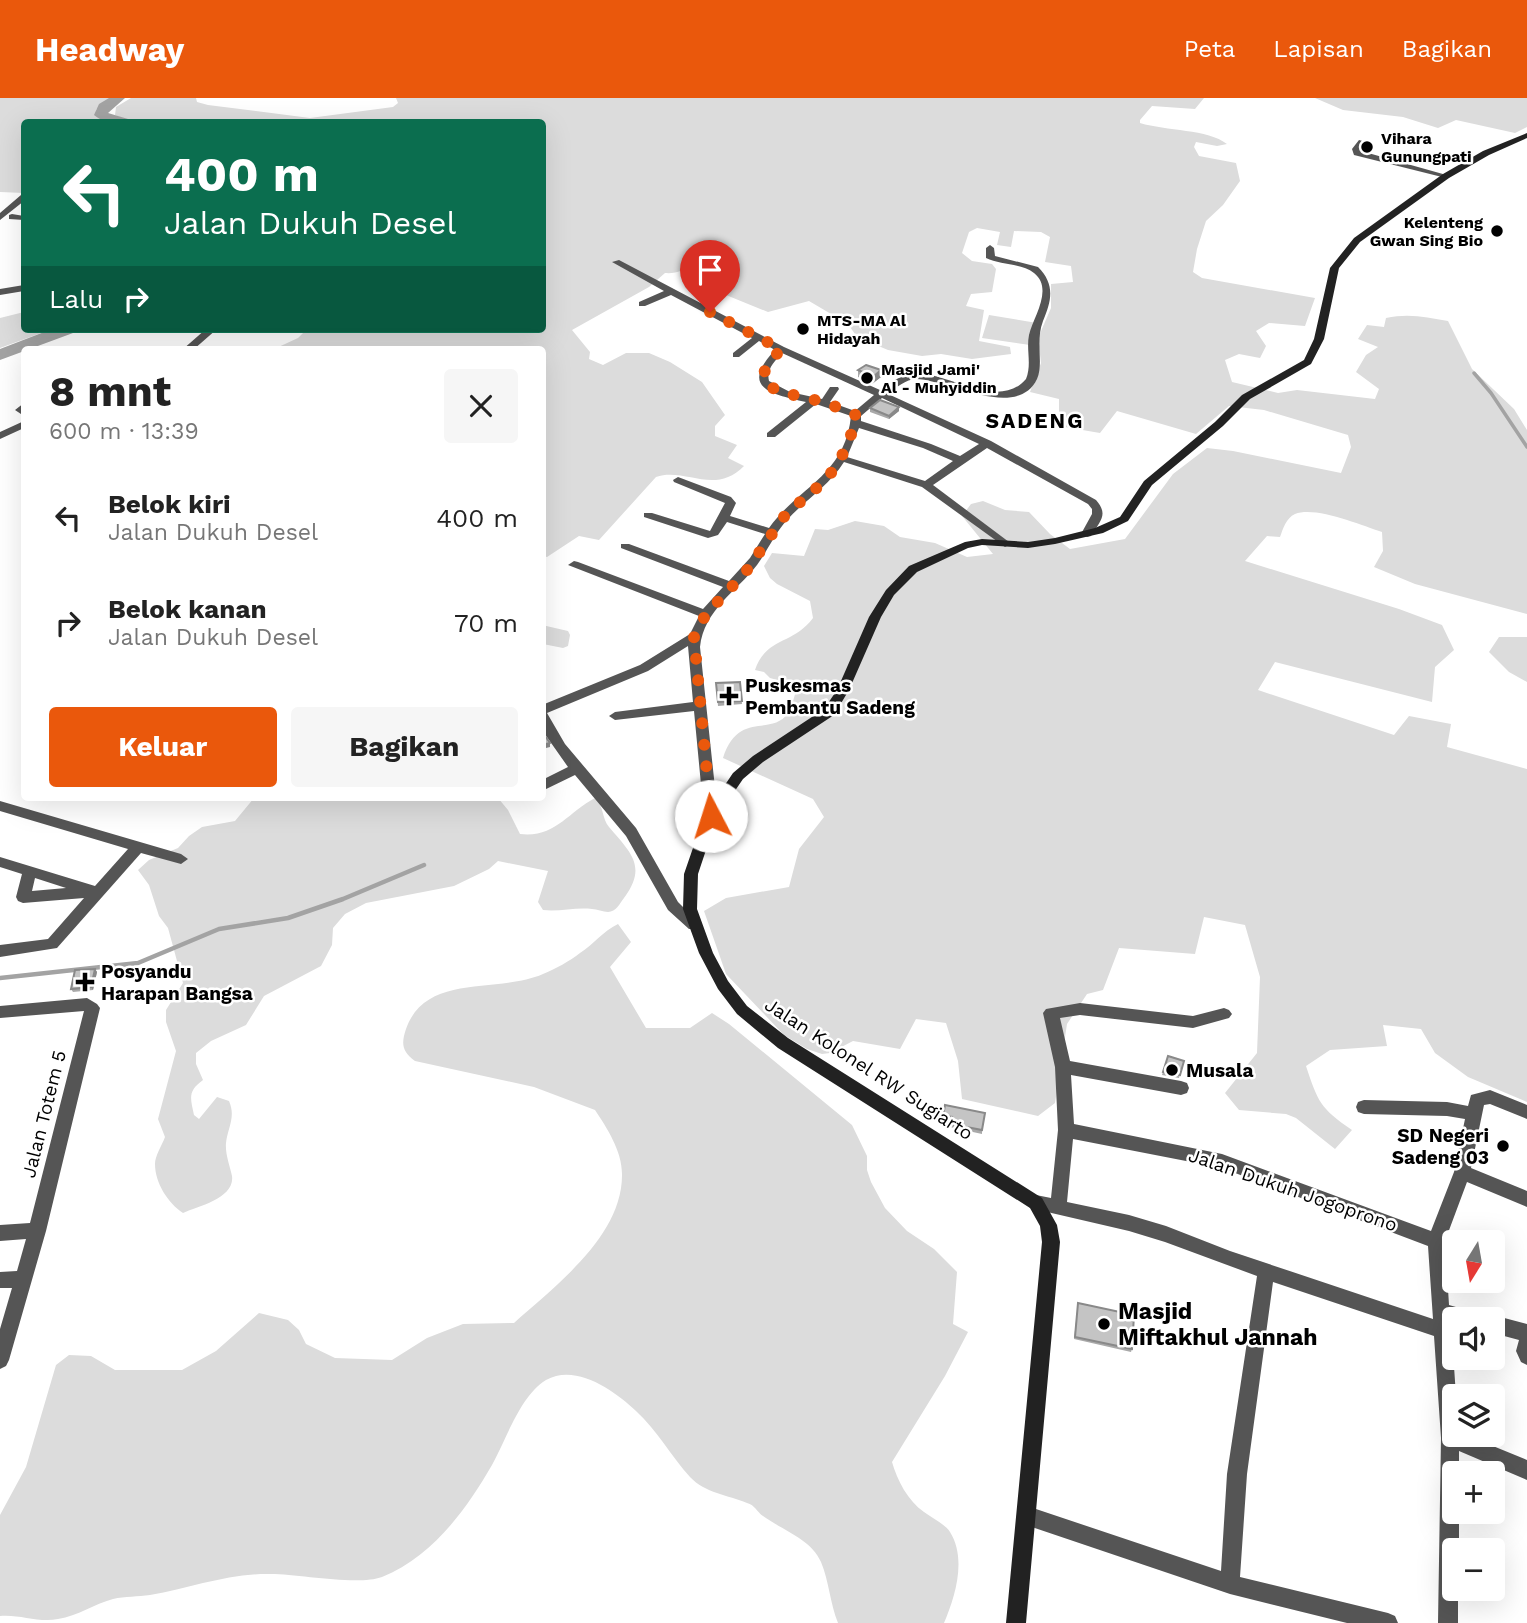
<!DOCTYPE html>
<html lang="id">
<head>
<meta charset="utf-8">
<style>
	:root { --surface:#fff; --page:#f6f6f6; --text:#222; --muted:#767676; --accent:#ea580c }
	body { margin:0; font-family:"Work Sans",sans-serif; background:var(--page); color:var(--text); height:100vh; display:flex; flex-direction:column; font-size:26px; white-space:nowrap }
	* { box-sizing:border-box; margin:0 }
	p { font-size:23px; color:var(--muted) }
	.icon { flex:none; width:38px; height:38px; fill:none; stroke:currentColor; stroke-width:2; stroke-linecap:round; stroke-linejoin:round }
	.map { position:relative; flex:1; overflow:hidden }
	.panel { position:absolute; left:21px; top:248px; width:525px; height:455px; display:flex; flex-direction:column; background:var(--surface); border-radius:7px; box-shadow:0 7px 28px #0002 }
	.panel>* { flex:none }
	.hud { position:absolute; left:21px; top:21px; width:525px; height:214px; border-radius:7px; box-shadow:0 7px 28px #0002; background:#0b6e4f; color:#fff; overflow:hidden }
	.needle { width:46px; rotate:191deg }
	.buttons { position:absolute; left:1442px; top:1132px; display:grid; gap:14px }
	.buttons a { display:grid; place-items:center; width:63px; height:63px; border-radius:7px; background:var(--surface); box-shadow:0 7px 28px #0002; font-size:35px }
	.pin { position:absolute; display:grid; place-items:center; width:60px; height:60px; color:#fff; margin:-72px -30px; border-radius:50% 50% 50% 0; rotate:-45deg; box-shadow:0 0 7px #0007 }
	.pin .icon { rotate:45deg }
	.me { position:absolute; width:77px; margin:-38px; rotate:355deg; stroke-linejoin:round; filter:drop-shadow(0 0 5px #0008) }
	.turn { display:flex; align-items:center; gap:24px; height:147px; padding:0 28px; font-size:32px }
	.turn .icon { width:91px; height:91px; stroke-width:2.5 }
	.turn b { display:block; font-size:49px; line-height:60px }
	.then { display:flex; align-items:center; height:66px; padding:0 28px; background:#0003; gap:14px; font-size:26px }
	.round { display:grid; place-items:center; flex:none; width:74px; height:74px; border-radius:7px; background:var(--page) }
	.head { display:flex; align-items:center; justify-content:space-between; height:119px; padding:0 28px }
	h1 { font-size:42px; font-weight:700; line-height:52px }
	.button { display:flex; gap:14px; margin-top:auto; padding:14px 28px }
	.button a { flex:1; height:80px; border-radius:7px; background:var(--accent); color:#fff; font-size:28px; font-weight:700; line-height:80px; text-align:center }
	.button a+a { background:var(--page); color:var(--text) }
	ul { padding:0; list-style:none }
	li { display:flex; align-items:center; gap:21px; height:105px; padding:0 28px }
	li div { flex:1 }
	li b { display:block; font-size:26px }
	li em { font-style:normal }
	header { display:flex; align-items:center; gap:42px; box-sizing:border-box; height:98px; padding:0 35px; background:var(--accent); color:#fff }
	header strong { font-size:33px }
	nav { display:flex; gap:38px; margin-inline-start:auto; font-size:24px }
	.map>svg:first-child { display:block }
	.green { fill:#dcdcdc }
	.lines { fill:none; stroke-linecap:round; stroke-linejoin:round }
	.stream-far1 { stroke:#a3a3a3; stroke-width:3.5 }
	.stream { stroke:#a3a3a3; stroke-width:4.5 }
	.river { fill:#a3a3a3; fill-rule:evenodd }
	.street { fill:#555; fill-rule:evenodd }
	.secondary { fill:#222; fill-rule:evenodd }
	.wall { fill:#a9a9a9 }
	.shaded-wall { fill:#898989 }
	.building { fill:#c4c4c4; stroke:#898989; stroke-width:2 }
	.route { stroke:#ea580c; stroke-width:12; stroke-dasharray:0 21.6 }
	.poi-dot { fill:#000; stroke:#fff; stroke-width:2.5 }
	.labels { text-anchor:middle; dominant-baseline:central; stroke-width:5; stroke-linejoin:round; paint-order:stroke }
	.far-poi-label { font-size:16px; font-weight:bold; fill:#000; stroke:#fff; text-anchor:start }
	.poi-label { font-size:19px; font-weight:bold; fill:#000; stroke:#fff; text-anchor:start }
	.street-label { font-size:19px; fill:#000; stroke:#fff }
	.far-district-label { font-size:21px; font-weight:bold; letter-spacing:2px; fill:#000; stroke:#fff }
	.near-poi-label { font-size:23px; font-weight:bold; fill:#000; stroke:#fff; text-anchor:start }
</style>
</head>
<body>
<header>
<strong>Headway</strong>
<nav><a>Peta</a><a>Lapisan</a><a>Bagikan</a></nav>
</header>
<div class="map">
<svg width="1527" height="1525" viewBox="0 0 1527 1525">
	<rect width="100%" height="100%" fill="#fff"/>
	<!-- green -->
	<path class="green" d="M0,0H111L96,12L99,20L112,24H24V95L0,94Z
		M131,0H196L197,4L208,7L310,20L393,9L398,5L396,0H1204L1195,11L1152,8L1140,22V25C1166,33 1208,31 1227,46L1217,48L1196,44L1194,49L1199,58L1236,65L1240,83L1223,107L1206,123L1197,151L1193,174L1202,180L1315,200L1305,228L1269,225L1256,233L1266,248L1260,260L1239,256L1225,262L1232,284L1278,295L1297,292L1375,301L1379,291L1356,274L1366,257L1378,249L1358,241L1367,227L1384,229L1386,220C1408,215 1427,219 1448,223L1472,271L1514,311L1527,332V516L1415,486L1374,469L1383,453L1382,434C1360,427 1316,408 1295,416C1286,420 1283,431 1280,439L1267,438L1245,463L1399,511L1442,527L1454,552L1435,569L1432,604L1275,564L1258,592L1394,637L1409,618L1451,626L1447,649L1527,671V1004L1468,979L1435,955L1421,931L1383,927L1387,948L1330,952L1306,968C1318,1004 1320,1010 1352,1032L1335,1051L1296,1020L1286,1016L1239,1012L1225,995L1257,955L1260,879L1245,827L1204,819L1195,856L1119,850L1103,892L1087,896L1067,926L1055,1005L1038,1018L962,1001L958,963L946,925L916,921L900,951L853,943L830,955L822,956L807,951L784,937L726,876L704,813L726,800L789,789L799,751L824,719L813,701L723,660C738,612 772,639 788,615C792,609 794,599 796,593L791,586L770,580L764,574L755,572C766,539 793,547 813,520L810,503L777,486L770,480L764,468L772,455L804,458L815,431L828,432L855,423L884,428L900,439L935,445L967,459L993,456L962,418L971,406L983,403L1005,412L1029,414L1050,436L1070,451L1125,441L1173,376L1207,350L1233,353L1341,375L1351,349L1348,337L1264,312L1229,308L1196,336L1117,313L1100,335L1059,328V301L1030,294L1041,265L1038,240L1051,210V186L1073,184L1071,168L1045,164L1050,139L1041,134L1014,133L1011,149L997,147L1000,134L977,130L969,134L962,155L972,163L992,166L996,171L992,194L971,196L966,208L984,212L979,243L1010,249L1011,256L972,261L941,256L922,258L888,252L857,239L848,226L809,203L768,214L726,197L719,190L728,176C717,172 706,166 694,169C682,171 678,176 665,175L649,189L572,232L590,254L589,261L603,267L626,255H649L670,264L702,284L725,317L715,328V338L737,347L728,360L744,368C715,398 685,369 656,379L599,442L579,438L547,459L543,458L542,252H272L298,240L307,231H542V24H145L128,23L115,17L116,9Z
		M1315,0H1527V29L1515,35L1456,22L1438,30L1403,19L1343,12Z
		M24,214V231H52L0,250V220Z
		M989,217L1037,225L1030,247L982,240Z
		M542,527L568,533L570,537L568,548L563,550L543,546Z
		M1499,539H1527V584L1509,574L1489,554Z
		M254,700H498L508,712L520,736C555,740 567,715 595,700C604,708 602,721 609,729C630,754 648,768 624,800C620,805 616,814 608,814C603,814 597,811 592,811C576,809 559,814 543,812L538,804L548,773L498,763L489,771L454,788L366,805L345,816L333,830L332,847L321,868L264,898L246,927L211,943L196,955V966L203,982C188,993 190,999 194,1017L199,1021L217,999L229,1003C236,1019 228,1029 226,1045C225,1056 230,1068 232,1078C235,1100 199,1108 183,1115C168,1105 155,1085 155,1066C155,1058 162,1047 165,1039L158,1021L176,953L166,924V912L183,885L168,830L159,818L149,787L138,772L149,762L178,750L189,738L202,729L235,723Z
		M618,826L631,844L610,869L646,930H690L712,915L729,926L852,1027L867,1058V1072L871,1084L885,1110L907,1133L934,1151L957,1174L953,1226L968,1234L945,1278L892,1364C897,1382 908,1403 924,1414C932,1420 945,1426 950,1434C967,1461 955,1499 944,1525H838C830,1505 829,1483 821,1464C811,1441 782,1432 763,1418C757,1414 755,1407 747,1405C728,1397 705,1395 690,1379C671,1358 657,1332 636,1313C615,1293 576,1265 546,1282C520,1298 506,1342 492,1367C466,1412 432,1459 382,1479C357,1488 299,1476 271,1476C229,1475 191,1490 150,1497C138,1499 125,1498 113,1501C94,1506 78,1518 58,1521C39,1525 19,1516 0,1518V1417L26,1369L56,1267L69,1257L91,1258L115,1272H182L216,1253L259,1215L288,1222L299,1232L306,1246L335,1260L392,1262L427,1240L463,1226L514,1225C555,1188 623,1138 622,1076C622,1053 607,1030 595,1012L534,989L415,963C402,953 401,946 406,931C426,874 498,896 543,876C555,871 570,863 580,855C594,846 603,833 618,826Z"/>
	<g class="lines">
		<!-- stream-far1 -->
		<path class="stream-far1" d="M1474,275L1491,295L1527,349"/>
		<!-- stream -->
		<path class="stream" d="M0,880L138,865L219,831L288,820L343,801L424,767"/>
		<!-- river -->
		<path class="river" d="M109,0H125L108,15L128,21L129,24C117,24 104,26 94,17L99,6Z
			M52,231H75L73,235L0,262V251Z"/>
		<!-- street -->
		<path class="street" d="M1359,42L1366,44L1361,53L1450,78L1446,80L1354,57L1352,51Z
			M21,97H24V103L0,122V115Z
			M12,116L24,118V122L9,121V117Z
			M990,147L994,150L995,158L1038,169C1055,186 1052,202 1043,223C1035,244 1044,265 1037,281C1017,323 946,281 916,281C906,281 896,290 888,296L991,343L1096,402C1109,417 1100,423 1091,438L1087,439L1081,436L1092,416V411L1088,406L987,350L933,387L1009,444L1011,446L1005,449L922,389L844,364C828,389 806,401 787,422C775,435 768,452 757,467C736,494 704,512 700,549L718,718L716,722H706L704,718L694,613L615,622L609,618L615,614L693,604L688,548L648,573L547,615L565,646L636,730L678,804L701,827L699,831H689L668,812L626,738L575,677L542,693V682L568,669L542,632V607L640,567L690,536L699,518L568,467L574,463L578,464L703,511L723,489L621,450V446H629L729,483L750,460L765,436L727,424L718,437L708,440L644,419V415H652L710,433L725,405L674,384L673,382L678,379L731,399L736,405L730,418L769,430C798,389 845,378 851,318L816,306L775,339H767V335L806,304C771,296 739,290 775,252L759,243L739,259H733V255L752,240L671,197L645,208H639V204L664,193L612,164L619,162L784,249L880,292C890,285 902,276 915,275C947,274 999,313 1026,281C1032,266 1026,252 1029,237C1033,219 1054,191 1034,175C1021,165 1000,167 986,160V150ZM782,255L874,297L855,313L830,304L839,291L838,289H830L822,301L790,294L769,283C766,271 775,263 782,255ZM882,300L979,346L960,358L931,346L861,323V318ZM859,330L923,350L953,363L925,383L847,359Z
			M24,187V193L0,197V191Z
			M206,231H217L193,252H182Z
			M24,305V318L15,312Z
			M24,323V330L0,341V334Z
			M0,703L181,756L188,761L181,766L141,755L57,850L0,859V847L48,841L84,800L23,805L18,803L16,799L22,776L0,769V759L95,788L128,751L0,713ZM35,780L66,790L32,793Z
			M87,900L97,906L100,910L46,1133L9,1262L6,1268L0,1271V1231L12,1190H0V1174L17,1173L26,1141L0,1143V1127L30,1125L84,913L0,920V908Z
			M1080,905L1193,918L1224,910L1229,912L1232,916L1229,920L1193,930L1080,917L1060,920L1070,963L1181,983L1187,985L1189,990L1187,995L1181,997L1071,977L1074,1026L1222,1056L1431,1133L1454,1074L1465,1021L1447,1018L1364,1016L1358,1014L1356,1009L1358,1004L1364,1002L1447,1004L1468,1008L1471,997L1490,992L1527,1007V1021L1490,1006L1484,1007L1471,1070L1527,1093V1109L1467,1084L1445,1143L1449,1207L1480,1216L1483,1222H1454V1225L1451,1224L1456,1298H1454V1337H1466L1527,1362V1382L1459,1353V1376H1454V1414H1459V1452H1454V1491H1458V1525H1438L1441,1340L1434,1238L1273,1184L1247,1376L1240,1479L1388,1515L1395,1518L1398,1525H1347L1230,1496L1020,1425L1017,1418L1020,1411L1027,1408L1221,1473L1227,1376L1257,1178L1165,1144L1129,1133L1030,1110L1028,1105L1030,1100L1036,1097L1051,1100L1058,1032L1055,969L1043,915L1046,911ZM1073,1041L1222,1070L1428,1148L1433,1221L1230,1153L1166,1128L1129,1117L1067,1104Z
			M1493,1217L1527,1226V1267L1521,1264L1516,1253L1519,1242L1493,1235V1222H1486Z"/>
		<!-- secondary -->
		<path class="secondary" d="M1527,35V40L1489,57L1449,80L1360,144L1339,170L1324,241L1311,266L1250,301L1223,328L1152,387L1128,423L1103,435L1055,446L1028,450L982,447L968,450L917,474L894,497L881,519L849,592L834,617L763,664L743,681L717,719L698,776L697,811L713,855L728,883L747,908L788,940L1042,1100L1057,1127L1060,1144L1026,1525H1006L1042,1144L1040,1128L1030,1110L778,950L737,916L718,891L699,855L683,811L684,776L704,718L733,675L753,658L824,611L837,592L869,519L886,492L909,468L965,444L982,441L1028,444L1055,440L1095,430L1120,419L1144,383L1215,324L1242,297L1304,262L1314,241L1330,170L1354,140L1443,76L1483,53Z"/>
	</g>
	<!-- wall -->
	<path class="wall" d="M858,272H881V279L872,286L858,279Z
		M870,310L899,313L889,321L870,314Z
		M740,584L742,606L718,608L716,585Z
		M95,871L97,874L93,892L73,894L71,891Z
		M1168,958L1184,963L1179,980L1162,977Z
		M945,1007L982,1032V1036L950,1029L951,1023L943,1021Z
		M1078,1205L1132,1251L1131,1254L1074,1241Z"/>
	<!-- shaded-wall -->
	<path class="shaded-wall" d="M881,272V279L872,286L873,279Z
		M899,309V313L889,321V318Z
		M550,645V649L542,651V647Z
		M95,871L97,874L93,892L91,889Z"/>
	<!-- building -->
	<path class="building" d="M866,267L881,272L873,279L858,272Z
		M880,302L899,309L889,318L870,310Z
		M740,584L742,603L718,604L716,585Z
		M543,635L550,645L542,647Z
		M95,871L91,889L71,891L75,872Z
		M1168,958L1184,963L1180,977L1163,974Z
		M945,1007L985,1015L982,1032L951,1026L952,1019L943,1018Z
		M1078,1205L1134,1217L1132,1251L1075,1239Z"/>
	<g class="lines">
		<!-- route -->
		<path class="route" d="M710,214L781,251L766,269L763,279L768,287L780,294L824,304L856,317V325L841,360L827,381L786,416L745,475L706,516L694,539L711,718"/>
	</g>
	<!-- markers -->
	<g class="poi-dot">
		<circle cx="1367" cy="49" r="7"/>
		<circle cx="1497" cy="133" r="7"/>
		<circle cx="803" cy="231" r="7"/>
		<circle cx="867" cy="280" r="7"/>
		<path d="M725.5 587.5h7v7h7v7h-7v7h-7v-7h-7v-7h7z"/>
		<path d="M81.5 873.5h7v7h7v7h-7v7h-7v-7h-7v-7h7z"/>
		<circle cx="1172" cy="972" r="7"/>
		<circle cx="1503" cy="1048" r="7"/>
		<circle cx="1104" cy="1226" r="7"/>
	</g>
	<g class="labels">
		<!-- far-poi labels -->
		<g class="far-poi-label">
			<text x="1381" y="40">Vihara<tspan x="1381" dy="18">Gunungpati</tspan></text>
			<text x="1483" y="124" text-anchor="end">Kelenteng<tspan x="1483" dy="18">Gwan Sing Bio</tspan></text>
			<text x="817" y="222">MTS-MA Al<tspan x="817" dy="18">Hidayah</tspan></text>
			<text x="881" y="271">Masjid Jami'<tspan x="881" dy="18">Al - Muhyiddin</tspan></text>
		</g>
		<!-- poi labels -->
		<g class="poi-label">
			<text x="745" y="587">Puskesmas<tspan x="745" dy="22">Pembantu Sadeng</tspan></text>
			<text x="101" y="873">Posyandu<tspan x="101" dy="22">Harapan Bangsa</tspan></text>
			<text x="1186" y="972">Musala</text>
			<text x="1489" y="1037" text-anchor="end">SD Negeri<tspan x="1489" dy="22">Sadeng 03</tspan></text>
		</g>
		<!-- street labels -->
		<g class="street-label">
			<text transform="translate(869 971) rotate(33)">Jalan Kolonel RW Sugiarto</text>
			<text transform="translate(44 1016) rotate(-76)">Jalan Totem 5</text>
			<text transform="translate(1293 1092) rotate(19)">Jalan Dukuh Jogoprono</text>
		</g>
		<!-- far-district labels -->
		<g class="far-district-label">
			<text x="1035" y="322">SADENG</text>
		</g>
		<!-- near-poi labels -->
		<g class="near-poi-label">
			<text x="1118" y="1213">Masjid<tspan x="1118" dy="26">Miftakhul Jannah</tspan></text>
		</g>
	</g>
</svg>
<div class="buttons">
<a><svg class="needle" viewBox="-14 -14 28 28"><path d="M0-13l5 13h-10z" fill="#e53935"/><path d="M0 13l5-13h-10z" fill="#767676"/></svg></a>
<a><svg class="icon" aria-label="sound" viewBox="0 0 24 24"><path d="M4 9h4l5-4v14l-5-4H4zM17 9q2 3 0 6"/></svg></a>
<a><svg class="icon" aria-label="layers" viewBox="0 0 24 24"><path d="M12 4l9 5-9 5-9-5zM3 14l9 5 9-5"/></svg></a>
<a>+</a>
<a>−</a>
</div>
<div class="pin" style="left:710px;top:214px;background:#d93025"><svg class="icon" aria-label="arrive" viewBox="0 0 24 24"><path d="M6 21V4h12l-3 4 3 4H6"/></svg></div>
<svg class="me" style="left:711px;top:718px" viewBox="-20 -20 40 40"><circle r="19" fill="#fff"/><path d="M0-13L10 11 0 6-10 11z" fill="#ea580c"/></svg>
<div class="hud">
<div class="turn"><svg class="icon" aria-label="left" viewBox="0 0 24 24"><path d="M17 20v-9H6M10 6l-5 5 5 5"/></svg><div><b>400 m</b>Jalan Dukuh Desel</div></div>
<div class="then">Lalu<svg class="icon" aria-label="right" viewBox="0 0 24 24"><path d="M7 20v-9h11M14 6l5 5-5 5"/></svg></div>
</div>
<section class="panel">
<div class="head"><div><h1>8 mnt</h1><p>600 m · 13:39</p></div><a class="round"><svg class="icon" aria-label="close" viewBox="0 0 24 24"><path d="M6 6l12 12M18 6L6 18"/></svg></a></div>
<ul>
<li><svg class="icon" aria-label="left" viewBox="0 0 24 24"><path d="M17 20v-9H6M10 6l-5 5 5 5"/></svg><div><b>Belok kiri</b><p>Jalan Dukuh Desel</p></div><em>400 m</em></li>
<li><svg class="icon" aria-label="right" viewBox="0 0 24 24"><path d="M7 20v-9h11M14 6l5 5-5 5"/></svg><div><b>Belok kanan</b><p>Jalan Dukuh Desel</p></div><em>70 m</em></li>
</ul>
<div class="button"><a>Keluar</a><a>Bagikan</a></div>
</section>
</div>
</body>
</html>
